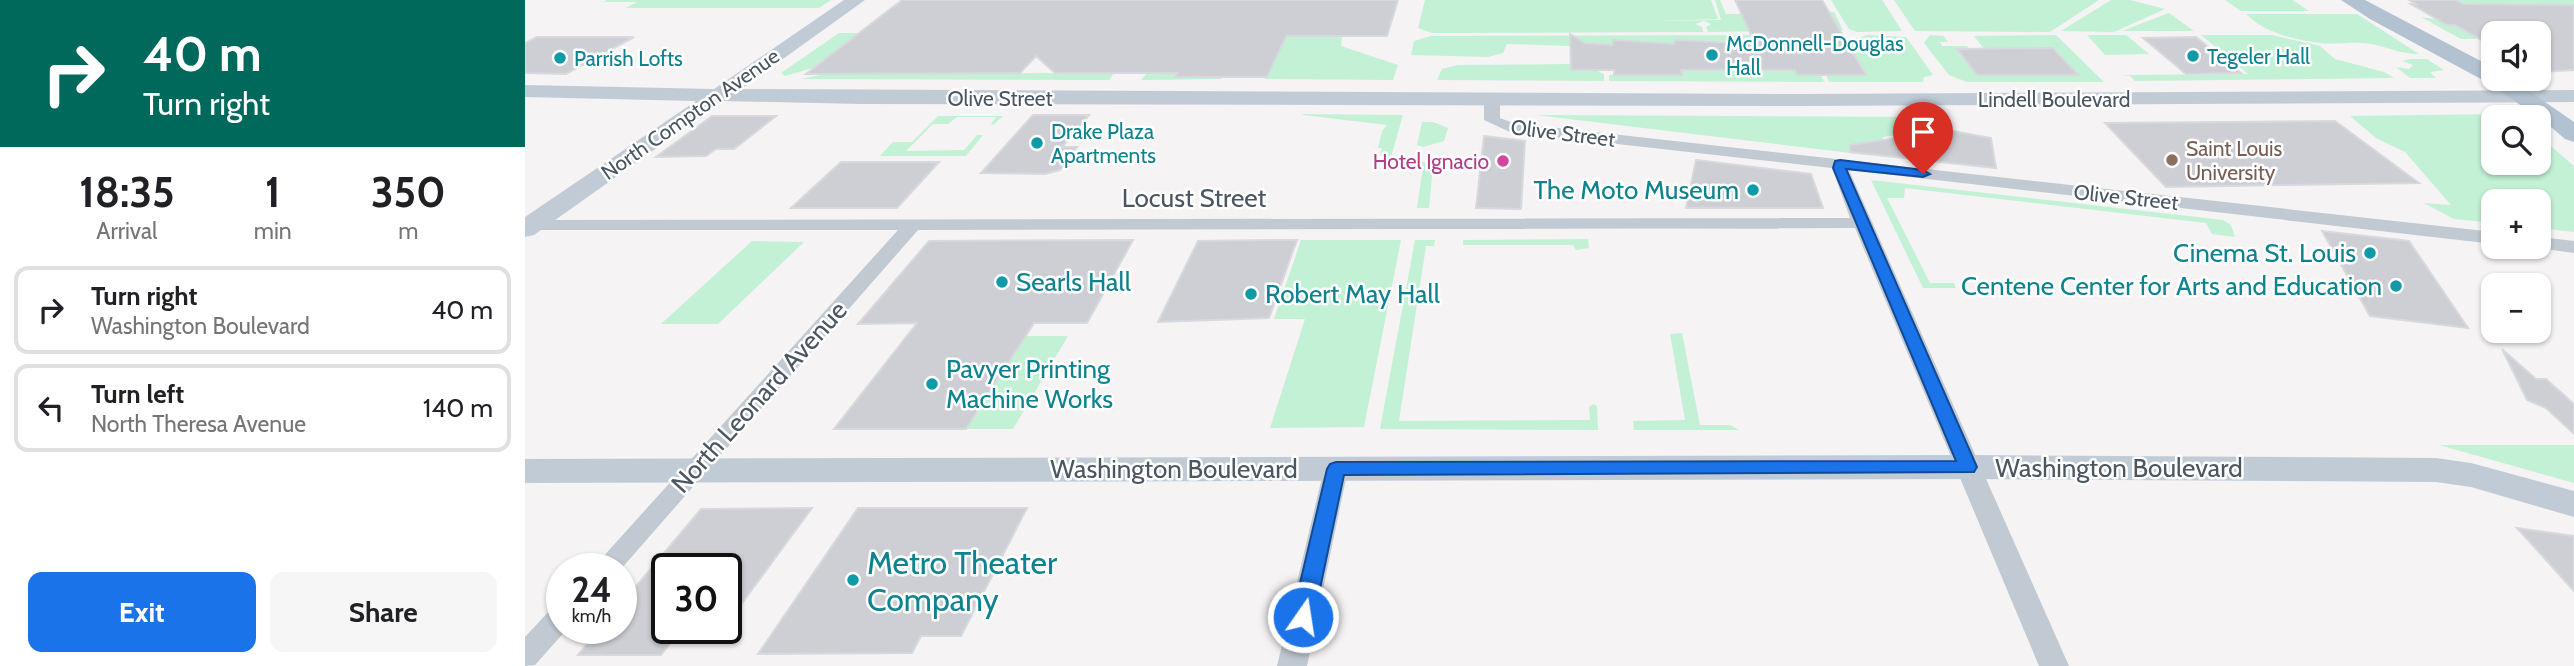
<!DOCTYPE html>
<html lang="en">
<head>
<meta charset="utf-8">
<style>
	:root { --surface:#fff; --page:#f6f6f6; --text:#202124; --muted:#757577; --line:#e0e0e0; --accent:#1a73e8 }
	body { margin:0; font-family:Cabin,sans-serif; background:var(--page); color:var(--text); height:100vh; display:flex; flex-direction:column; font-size:26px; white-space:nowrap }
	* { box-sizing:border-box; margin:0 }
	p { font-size:23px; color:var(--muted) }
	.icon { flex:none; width:38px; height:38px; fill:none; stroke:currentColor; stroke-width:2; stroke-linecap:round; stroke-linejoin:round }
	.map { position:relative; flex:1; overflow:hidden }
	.panel { display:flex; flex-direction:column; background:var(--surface); width:525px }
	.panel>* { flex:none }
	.banner { background:#00695c; color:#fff; overflow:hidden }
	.fabs { position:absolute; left:1956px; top:21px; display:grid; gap:14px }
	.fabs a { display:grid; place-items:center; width:70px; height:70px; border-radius:14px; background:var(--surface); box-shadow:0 2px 5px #0004; font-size:35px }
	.speed { position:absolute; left:21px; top:553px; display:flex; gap:14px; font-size:35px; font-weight:700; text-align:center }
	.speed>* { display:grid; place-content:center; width:91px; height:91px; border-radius:50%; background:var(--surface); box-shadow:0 2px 5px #0004; line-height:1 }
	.speed small { font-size:18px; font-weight:400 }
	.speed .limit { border:4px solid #111; border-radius:10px; background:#fff; color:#111 }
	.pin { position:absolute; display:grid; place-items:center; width:60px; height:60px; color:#fff; margin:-72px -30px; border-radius:50% 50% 50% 0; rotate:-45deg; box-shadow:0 0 7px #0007 }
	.pin .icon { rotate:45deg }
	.me { position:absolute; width:77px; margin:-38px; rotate:13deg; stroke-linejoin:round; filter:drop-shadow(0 0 5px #0008) }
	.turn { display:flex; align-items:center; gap:24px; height:147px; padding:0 28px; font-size:32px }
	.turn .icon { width:91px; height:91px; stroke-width:2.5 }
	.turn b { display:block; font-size:49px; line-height:60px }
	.eta { display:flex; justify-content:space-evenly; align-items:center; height:119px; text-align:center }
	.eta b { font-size:42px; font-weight:800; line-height:49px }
	.cta { display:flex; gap:14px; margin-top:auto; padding:14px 28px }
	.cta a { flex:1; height:80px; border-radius:14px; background:var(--accent); color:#fff; font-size:28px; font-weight:800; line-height:80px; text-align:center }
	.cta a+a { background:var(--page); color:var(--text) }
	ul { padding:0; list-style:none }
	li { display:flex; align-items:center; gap:21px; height:88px; margin:0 14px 10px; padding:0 14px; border:4px solid var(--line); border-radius:14px }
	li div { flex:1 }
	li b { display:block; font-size:26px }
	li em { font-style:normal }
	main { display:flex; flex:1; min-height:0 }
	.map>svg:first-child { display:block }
	.green { fill:#c3f1d5 }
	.building { fill:#cdcfd5; stroke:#d7d9de; stroke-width:2 }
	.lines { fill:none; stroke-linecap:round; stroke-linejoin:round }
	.street { fill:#c1cad2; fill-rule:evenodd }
	.secondary { fill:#c1cbd6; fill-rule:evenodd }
	.primary { fill:#b3c2d1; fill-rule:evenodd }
	.route { fill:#1a73e8; stroke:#114b97; stroke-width:2 }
	.culture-dot { fill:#0f9aa8; stroke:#fff; stroke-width:2.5 }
	.education-dot { fill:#8d6e63; stroke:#fff; stroke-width:2.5 }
	.hotel-dot { fill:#d1479c; stroke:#fff; stroke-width:2.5 }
	.labels { text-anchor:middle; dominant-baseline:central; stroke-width:5; stroke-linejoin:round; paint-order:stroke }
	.far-culture-label { font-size:21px; fill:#0d838f; stroke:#fff; text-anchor:start }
	.far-street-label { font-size:21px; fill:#4a5661; stroke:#fff }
	.far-education-label { font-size:21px; fill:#785e54; stroke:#fff; text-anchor:start }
	.far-hotel-label { font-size:21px; fill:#b23c85; stroke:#fff; text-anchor:end }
	.culture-label { font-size:26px; fill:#0d838f; stroke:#fff; text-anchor:end }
	.street-label { font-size:26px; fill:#4a5661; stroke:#fff }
	.near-culture-label { font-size:32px; fill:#0d838f; stroke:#fff; text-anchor:start }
</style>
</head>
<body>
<main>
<section class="panel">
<div class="banner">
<div class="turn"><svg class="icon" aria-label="right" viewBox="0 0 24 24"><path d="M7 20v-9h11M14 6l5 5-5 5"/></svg><div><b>40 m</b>Turn right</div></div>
</div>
<div class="eta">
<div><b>18:35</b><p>Arrival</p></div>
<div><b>1</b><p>min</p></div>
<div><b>350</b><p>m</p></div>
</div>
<ul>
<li><svg class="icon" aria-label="right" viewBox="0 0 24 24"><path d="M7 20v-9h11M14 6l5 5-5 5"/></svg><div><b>Turn right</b><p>Washington Boulevard</p></div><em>40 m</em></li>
<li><svg class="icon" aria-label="left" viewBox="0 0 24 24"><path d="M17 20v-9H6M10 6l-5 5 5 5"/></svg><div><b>Turn left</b><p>North Theresa Avenue</p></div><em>140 m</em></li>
</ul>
<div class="cta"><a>Exit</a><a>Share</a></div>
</section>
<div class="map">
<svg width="2049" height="666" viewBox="0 0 2049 666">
	<rect width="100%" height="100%" fill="#f5f3f3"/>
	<!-- green -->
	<path class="green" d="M82,0H306L294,8H101L112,2H78Z
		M900,0H1186L1193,19L1131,21L1196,20L1190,0H1195L1201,14L1309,12L1318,30L1183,32L1181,27L1186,24L1179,21L1170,24L1177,27L1178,32L907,33L893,28Z
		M1306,0H1357L1377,31L1332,32L1324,29Z
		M1369,0H1574L1525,32L1390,31Z
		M1586,0H1605L1640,9L1589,32L1536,31Z
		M1700,0H1768L1784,11H1716Z
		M1930,0H2049V5L1938,4Z
		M1644,13L1669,31H1597Z
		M1721,14H1832L1894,54C1876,54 1862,47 1846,44C1829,41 1812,45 1796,43C1770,40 1740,33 1721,14Z
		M1896,17L1947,25L1999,28L2014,33H1969V39H1936Z
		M314,33H334L288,68L260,76L256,73Z
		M1261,35L1277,43L1150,40L1149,44L1088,40L1087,45L1046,41L1045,46L982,44L978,53L963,57L886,55L889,41L906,36Z
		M1343,35L1381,37L1408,75L1399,77L1398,82H1304L1301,75H1340L1321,41Z
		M1405,35L1419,36L1423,42H1415L1417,46H1442L1444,49H1432L1552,75L1528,48L1459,49L1449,36L1531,35L1579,82H1442L1424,75L1399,43Z
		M1562,35H1601L1624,54L1580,55Z
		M1676,35H1747L1795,46L1810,59L1859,72L1869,78L1610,81L1605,76L1597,75L1723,74Z
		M655,36H817L816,46L873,65L868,80L740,79L751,56L659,63L650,76L698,77L696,79L616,80Z
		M1885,59H1902L1919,70L1905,72L1911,78H1885L1871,67L1884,69L1888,65L1877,61Z
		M1046,64V70H1071L1079,74V81L912,80L917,69L933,65Z
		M1156,70H1270L1272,75H1296L1299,82L1084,81V75H1157Z
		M589,73L584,80L276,79L300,74Z
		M1976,114L1990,117H1969V163H2014V136L2049,166V232L2014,228V201H1969V223L1929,219L1899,203L1926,205L1880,152L1851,138L1825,116Z
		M778,115V114L878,115L866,157L855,155L857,148H853L857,131L862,125Z
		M1011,115L1391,117L1396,119L1389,121L1399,123L1403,127L1397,131L1359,137L1342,155Z
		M413,116H478L468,125L466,124L471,117H432L423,124H408L381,151L439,150L452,135H458L441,156H355L368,142H387Z
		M897,122H908L923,128L919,141L898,147L892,145Z
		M866,159H891L908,166L904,208H892L898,167H864Z
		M1346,180L1698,220L1706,225L1710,237L1687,234L1681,223L1380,188L1379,198H1362L1405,283H1429L1431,288H1398Z
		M1063,239L1064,248L1051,250L1048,245H938V240Z
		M776,240H876L839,427L745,428L780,319H749Z
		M890,240H910L909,246H901L874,421L1065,420L1064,407L1068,404L1072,406L1073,430L855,429Z
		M227,241L279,242L193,324H136Z
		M1157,333L1175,425H1205L1214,430H1109L1108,421L1160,420L1145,334Z
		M500,336H543L488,429H441Z
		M1914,445H2049V483Z"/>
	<!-- building -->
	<path class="building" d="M377,0H873L862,36H761L742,77H650L653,73H530L511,56L495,73L281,74Z
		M1210,0H1297L1341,75H1272L1270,70H1156L1157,75H1089V70H1046L1045,34L1060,43L1087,45L1088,40L1149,44L1150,40L1211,43V40L1229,41Z
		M1884,0H1930L1938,4L2049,5V70L2014,72V33L1999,28H1969V47L1930,25H1922L1886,4H1891Z
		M12,37H109L41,74L0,73V43Z
		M1671,37L1716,73L1661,74L1618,38Z
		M1528,48L1553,75H1452L1432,49Z
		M508,115H564L537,147H552L535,170L520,174L456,173Z
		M187,116H251L209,149H191L181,156L131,157Z
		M1810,121L1894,183L1641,187L1580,123Z
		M1423,130L1466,138L1471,168L1325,152V145Z
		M959,136L1000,141L996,209L951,208Z
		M1171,160L1286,174L1298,208H1161Z
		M316,162H414L372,208H266Z
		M1797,231L1884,241L1943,328L1845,316Z
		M608,240L562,323H509L441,429H309L392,323L333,324L404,241Z
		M750,240H772L744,318L633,322L673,241Z
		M1977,349L2011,379H2021L2049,404V434L2021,408L2002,400Z
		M287,508L201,625V569H142V628H157L136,655H53L75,628H96V604L176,509Z
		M333,508H502L436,636H396L387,653L233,654Z
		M1992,528L2049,536V591Z"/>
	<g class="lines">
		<!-- street -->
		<path class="street" d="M967,93L975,98V118L988,123L1969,232V244L1324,170L1544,666H1514L1330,228L393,230L96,569H67L373,230H0V220L1325,218L1307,168L985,132L959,120V98Z
			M2014,237L2049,241V253L2007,247H2014Z
			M811,461L820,463L823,469L782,666H752L799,469L802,463Z
			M37,605V628H43L10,665L0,666V637L27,608Z"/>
		<!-- secondary -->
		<path class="secondary" d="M319,0H340L216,89L1278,94L2049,90V102L1278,106L335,104L198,101L9,235L0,237V217L171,101L0,97V85L189,89Z
			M1443,455L1911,458L1946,463L2049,491V517L1946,487L1911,482L1443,479L0,483V459Z"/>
		<!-- primary -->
		<path class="primary" d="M1816,0H1840L1969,68V79H1987L2049,122V142L2040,139L2014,117L1954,78L1845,19Z"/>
	</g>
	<!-- route -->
	<path class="route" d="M1315,160L1398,170L1405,174L1398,177L1321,169L1452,467L1449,472L819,475L789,617L785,623L778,625L770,623L767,617L802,469L805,464L811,462L1431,461L1308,168L1310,161Z"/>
	<!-- markers -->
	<g class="culture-dot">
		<circle cx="1187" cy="55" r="7"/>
		<circle cx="1668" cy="56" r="7"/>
		<circle cx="35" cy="58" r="7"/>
		<circle cx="512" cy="143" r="7"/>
		<circle cx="1228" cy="190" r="7"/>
		<circle cx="1845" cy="253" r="7"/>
		<circle cx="477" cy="282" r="7"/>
		<circle cx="1871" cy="286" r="7"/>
		<circle cx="726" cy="294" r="7"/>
		<circle cx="407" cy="384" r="7"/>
		<circle cx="328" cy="580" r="7"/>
	</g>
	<circle class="education-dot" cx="1647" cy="160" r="7"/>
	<circle class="hotel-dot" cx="978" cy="161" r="7"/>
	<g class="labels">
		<!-- far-culture labels -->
		<g class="far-culture-label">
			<text x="1201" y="43">McDonnell-Douglas<tspan x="1201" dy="24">Hall</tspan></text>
			<text x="1682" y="56">Tegeler Hall</text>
			<text x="49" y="58">Parrish Lofts</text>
			<text x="526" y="131">Drake Plaza<tspan x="526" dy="24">Apartments</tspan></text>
		</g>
		<!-- far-street labels -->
		<g class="far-street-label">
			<text x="475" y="98">Olive Street</text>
			<text x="1529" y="99">Lindell Boulevard</text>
			<text transform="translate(165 114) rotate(-35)">North Compton Avenue</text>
			<text transform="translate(1038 133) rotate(7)">Olive Street</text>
			<text transform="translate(1601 197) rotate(6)">Olive Street</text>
		</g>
		<!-- far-education labels -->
		<g class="far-education-label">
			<text x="1661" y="148">Saint Louis<tspan x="1661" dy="24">University</tspan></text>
		</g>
		<!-- far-hotel labels -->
		<g class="far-hotel-label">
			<text x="964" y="161">Hotel Ignacio</text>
		</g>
		<!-- culture labels -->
		<g class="culture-label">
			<text x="1214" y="190">The Moto Museum</text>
			<text x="1831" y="253">Cinema St. Louis</text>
			<text x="491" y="282" text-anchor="start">Searls Hall</text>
			<text x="1857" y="286">Centene Center for Arts and Education</text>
			<text x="740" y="294" text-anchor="start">Robert May Hall</text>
			<text x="421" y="369" text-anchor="start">Pavyer Printing<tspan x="421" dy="30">Machine Works</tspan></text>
		</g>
		<!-- street labels -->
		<g class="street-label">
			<text x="669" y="198">Locust Street</text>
			<text transform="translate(234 397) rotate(-48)">North Leonard Avenue</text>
			<text x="1594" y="468">Washington Boulevard</text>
			<text x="649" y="469">Washington Boulevard</text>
		</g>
		<!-- near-culture labels -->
		<g class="near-culture-label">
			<text x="342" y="562">Metro Theater<tspan x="342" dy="37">Company</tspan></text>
		</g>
	</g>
</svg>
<div class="fabs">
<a><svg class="icon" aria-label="sound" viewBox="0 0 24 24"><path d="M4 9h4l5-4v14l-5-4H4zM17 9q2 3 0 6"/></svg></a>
<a><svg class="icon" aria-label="search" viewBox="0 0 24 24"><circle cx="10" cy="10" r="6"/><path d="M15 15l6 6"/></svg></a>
<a>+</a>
<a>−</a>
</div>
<div class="speed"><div>24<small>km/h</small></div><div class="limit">30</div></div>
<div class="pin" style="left:1398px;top:174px;background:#d93025"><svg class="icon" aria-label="arrive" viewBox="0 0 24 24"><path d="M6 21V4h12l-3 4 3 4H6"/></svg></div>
<svg class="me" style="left:778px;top:617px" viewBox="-20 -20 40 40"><circle r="17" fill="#1a73e8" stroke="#fff" stroke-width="3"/><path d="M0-11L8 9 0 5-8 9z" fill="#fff"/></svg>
</div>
</main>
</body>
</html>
